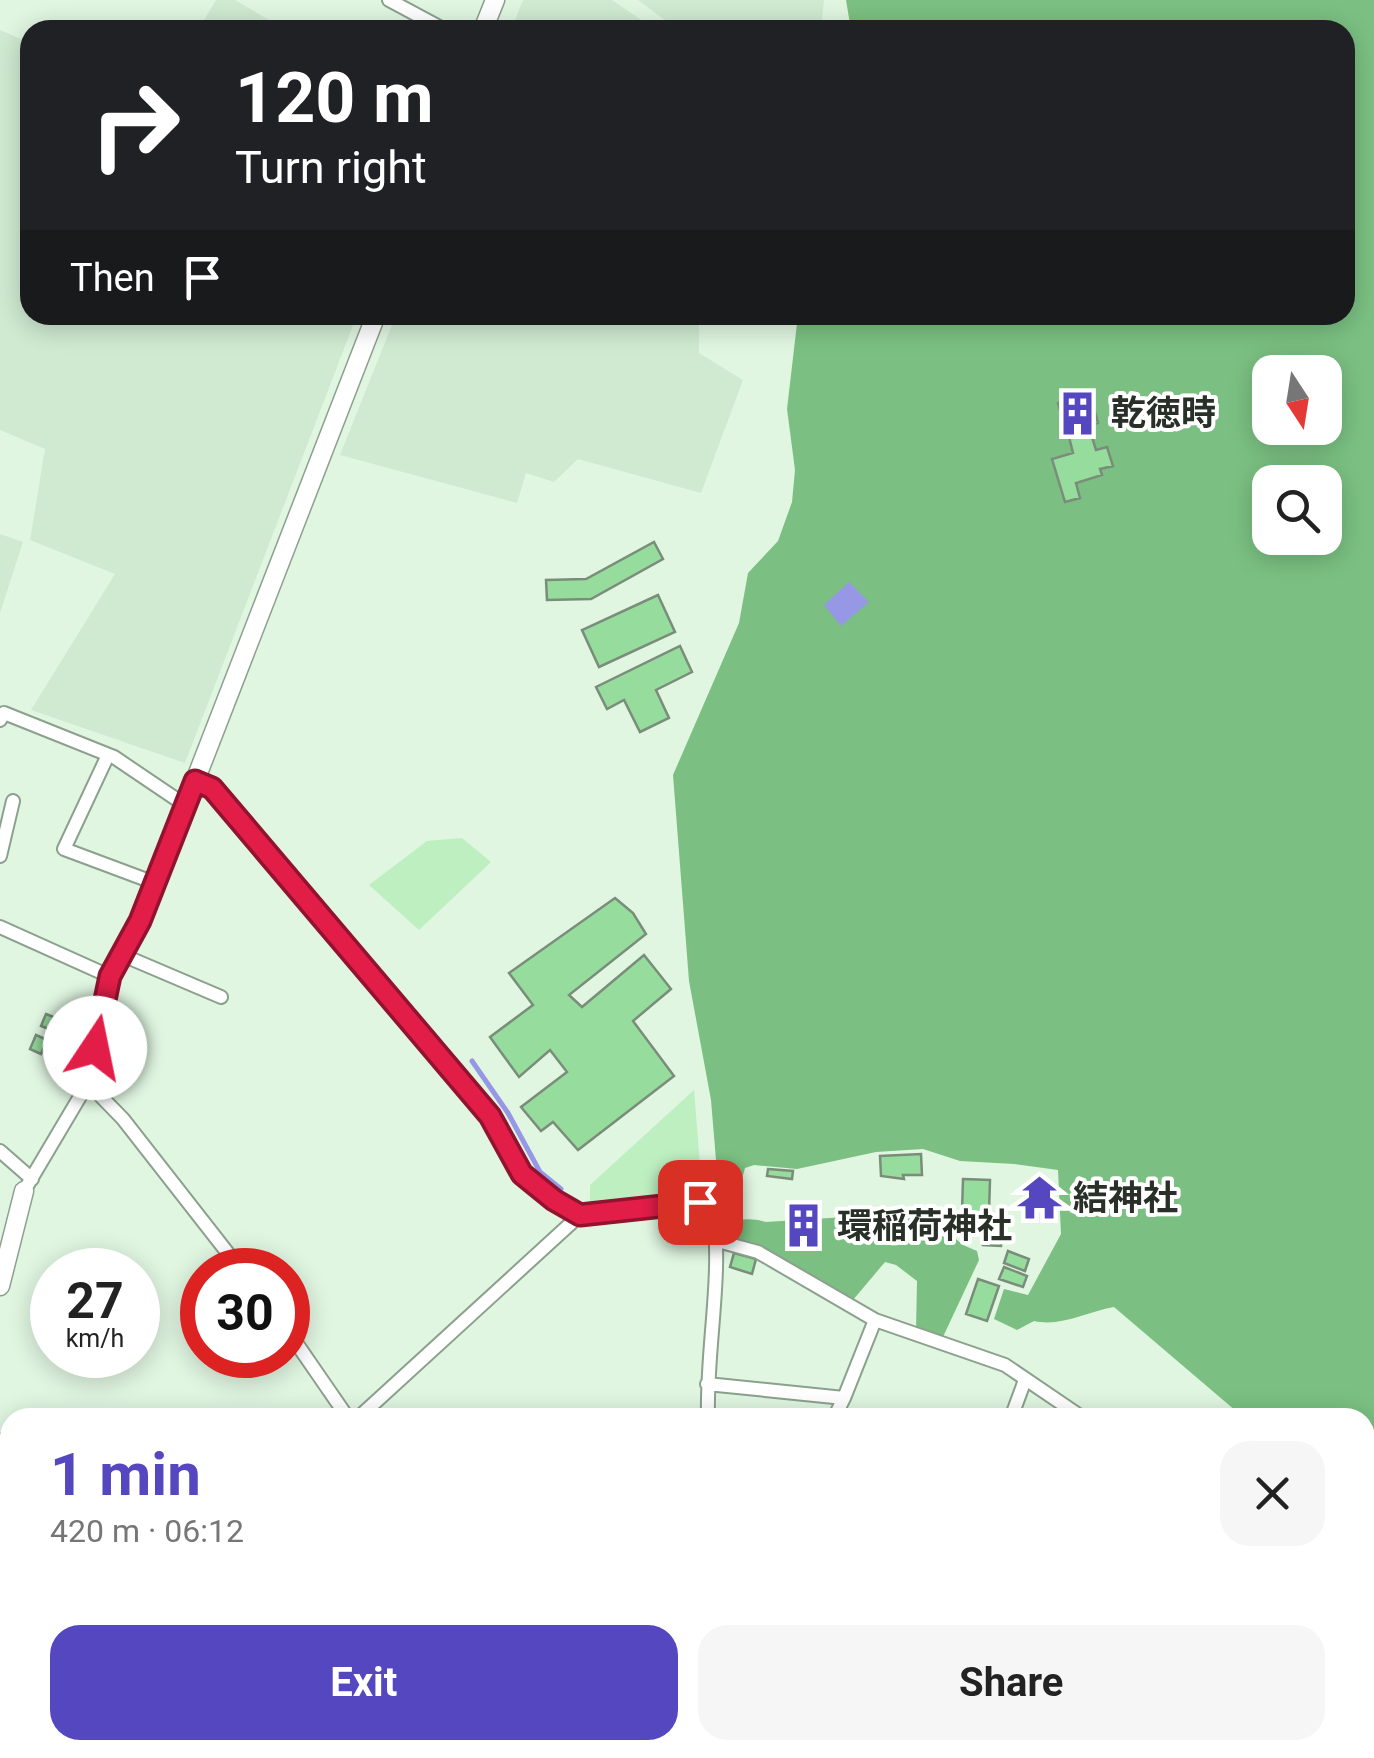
<!DOCTYPE html>
<html lang="en">
<head>
<meta charset="utf-8">
<style>
	:root { --surface:#fff; --page:#f6f6f6; --text:#222; --muted:#767676; --accent:#5447bf }
	body { margin:0; font-family:Roboto,"Noto Sans JP",sans-serif; background:var(--page); color:var(--text); height:100vh; display:flex; flex-direction:column; font-size:38px; white-space:nowrap }
	* { box-sizing:border-box; margin:0 }
	p { font-size:32px; color:var(--muted) }
	.icon { flex:none; width:55px; height:55px; fill:none; stroke:currentColor; stroke-width:2; stroke-linecap:round; stroke-linejoin:round }
	.map { position:relative; flex:1; overflow:hidden }
	.details { position:absolute; left:0px; top:1408px; width:1375px; height:352px; display:flex; flex-direction:column; background:var(--surface); border-radius:30px 30px 0 0; box-shadow:0 5px 25px #0003 }
	.details>* { flex:none }
	.banner { position:absolute; left:20px; top:20px; width:1335px; height:305px; border-radius:30px; box-shadow:0 5px 25px #0003; background:#202124; color:#fff; overflow:hidden }
	.needle { width:65px; rotate:168deg }
	.fabs { position:absolute; left:1252px; top:355px; display:grid; gap:20px }
	.fabs a { display:grid; place-items:center; width:90px; height:90px; border-radius:20px; background:var(--surface); box-shadow:0 5px 25px #0003; font-size:50px }
	.speed { position:absolute; left:30px; top:1248px; display:flex; gap:20px; font-size:50px; font-weight:700; text-align:center }
	.speed>* { display:grid; place-content:center; width:130px; height:130px; border-radius:50%; background:var(--surface); box-shadow:0 5px 25px #0003; line-height:1 }
	.speed small { font-size:25px; font-weight:400 }
	.speed .limit { border:15px solid #d22; background:#fff; color:#111 }
	.pin { position:absolute; display:grid; place-items:center; width:85px; height:85px; color:#fff; margin:-42px; border-radius:20px; box-shadow:0 5px 15px #0006 }
	.me { position:absolute; width:110px; margin:-55px; rotate:11deg; stroke-linejoin:round; filter:drop-shadow(0 0 8px #0008) }
	.turn { display:flex; align-items:center; gap:35px; height:210px; padding:0 50px; font-size:45px }
	.turn .icon { width:130px; height:130px; stroke-width:2.5 }
	.turn b { display:block; font-size:70px; line-height:85px }
	.then { display:flex; align-items:center; height:95px; padding:0 50px; background:#0003; gap:20px; font-size:38px }
	.round { display:grid; place-items:center; flex:none; width:105px; height:105px; border-radius:30px; background:var(--page) }
	.headline { display:flex; align-items:center; justify-content:space-between; height:170px; padding:0 50px }
	h1 { font-size:60px; font-weight:700; line-height:75px; color:var(--accent) }
	.button { display:flex; gap:20px; margin-top:auto; padding:20px 50px }
	.button a { flex:1; height:115px; border-radius:30px; background:var(--accent); color:#fff; font-size:40px; font-weight:700; line-height:115px; text-align:center }
	.button a+a { background:var(--page); color:var(--text) }
	.map>svg:first-child { display:block }
	.built { fill:#cfead1 }
	.green { fill:#bdefc1 }
	.forest { fill:#7bc082; fill-rule:evenodd }
	.water { fill:#9698e6 }
	.lines { fill:none; stroke-linecap:round; stroke-linejoin:round }
	.stream { stroke:#9698e6; stroke-width:5 }
	.building { fill:#96dc9c; stroke:#7a8d7b; stroke-width:2.5 }
	.street-casing { stroke:#8ba08d; stroke-width:16 }
	.secondary-casing { stroke:#8ba08d; stroke-width:21 }
	.street { stroke:#fff; stroke-width:12 }
	.secondary { stroke:#fff; stroke-width:18 }
	.route-casing { stroke:#92132f; stroke-width:25 }
	.route { stroke:#e11d48; stroke-width:18 }
	.labels { text-anchor:middle; dominant-baseline:central; stroke-width:8; stroke-linejoin:round; paint-order:stroke }
	.poi-label { font-size:35px; font-weight:bold; fill:#283028; stroke:#fff; text-anchor:start }
</style>
</head>
<body>
<div class="map">
<svg width="1374" height="1758" viewBox="0 0 1374 1758">
	<rect width="100%" height="100%" fill="#e0f6e1"/>
	<!-- built -->
	<path class="built" d="M216,0H235L286,30H198Z
		M523,0H612L656,30H511Z
		M638,0H824L821,30H678Z
		M0,30L30,43V315H357L185,763L31,710L115,574L30,540L45,449L0,430Z
		M396,315H699V353L743,380L701,493L578,459L554,482L526,473L517,503L340,455Z
		M0,534L23,542L0,613Z"/>
	<!-- green -->
	<path class="green" d="M462,838L491,862L419,930L369,885L427,841Z
		M694,1090L702,1190L590,1205V1185Z"/>
	<!-- forest -->
	<path class="forest" d="M846,0H1374V1483L1365,1482V1418L1243,1417L1114,1307C1086,1312 1061,1327 1034,1321L1017,1330L994,1319L1004,1289L1028,1295L1061,1234L1058,1170L1014,1164L960,1161L923,1149L876,1152L797,1169L754,1165L745,1168L740,1186H730L717,1172L711,1100L689,981L673,775L739,623L748,573L778,541L792,502L795,470L787,409L798,315H1345V30H851ZM1270,372H1325V428H1270ZM1270,482H1325V538H1270Z
		M886,1212C905,1213 919,1215 932,1230L941,1226L963,1245L977,1251L979,1260L942,1339L916,1331L917,1281L896,1265L885,1262L853,1300L734,1241V1222C743,1218 756,1219 766,1222L877,1215Z"/>
	<!-- water -->
	<path class="water" d="M849,582L869,602L841,626L824,605Z"/>
	<g class="lines">
		<!-- stream -->
		<path class="stream" d="M472,1061L508,1113L540,1172L561,1189"/>
	</g>
	<!-- building -->
	<path class="building" d="M1090,394L1098,423L1066,432L1058,403Z
		M1090,431L1096,450L1107,447L1113,466L1100,469L1102,475L1076,483L1080,498L1065,502L1052,459L1073,453L1069,437Z
		M654,542L663,559L591,599L547,600L546,580L586,579Z
		M658,595L675,632L599,667L582,630Z
		M680,646L692,672L656,690L669,718L640,732L624,700L607,709L596,687Z
		M615,898L633,913L646,934L569,995L582,1007L644,955L671,989L633,1021L674,1076L578,1150L553,1122L541,1131L521,1107L567,1072L550,1050L519,1077L490,1037L533,1005L509,973Z
		M46,1014L61,1020L56,1032L41,1026Z
		M36,1035L47,1040L41,1054L30,1049Z
		M921,1154L922,1175H903L904,1179L881,1176L880,1156Z
		M768,1169L793,1171L792,1179L767,1176Z
		M963,1179L990,1180L989,1213L962,1212Z
		M1032,1191H1049V1206L1031,1205Z
		M984,1231L1002,1232L1001,1246L983,1245Z
		M1008,1251L1029,1259L1025,1271L1004,1263Z
		M734,1253L756,1259L752,1274L730,1267Z
		M1004,1267L1027,1276L1023,1287L999,1279Z
		M978,1279L999,1286L987,1321L966,1314Z"/>
	<g class="lines">
		<defs>
			<path id="street" d="M389,0L445,30
				M0,720L4,713L114,757L185,805
				M108,755L64,849L155,883
				M0,856L13,801
				M0,927L109,976
				M120,954L221,997
				M88,1083L123,1119L241,1270
				M0,1151L32,1179
				M24,1191L88,1083L109,976L140,921L195,781L212,789L489,1116L522,1174L554,1201L580,1215L700,1202L713,1208C723,1276 706,1348 708,1418
				M718,1241L758,1252L875,1320L1005,1365L1083,1418
				M288,1331L348,1418
				M707,1384L844,1398L834,1418
				M844,1398L875,1320
				M358,1418L580,1215
				M1011,1418L1025,1380
				M1365,1576L1374,1561
				M13,1750L28,1758
				M781,1750L788,1758
				M1197,1750L1201,1758
				M114,1758L119,1750
				M683,1758L689,1750
				M966,1758L972,1750"/>
			<path id="secondary" d="M483,30L495,0
				M195,781L376,315
				M0,1286L24,1191
				M0,1443L10,1449
				M554,1750L566,1758"/>
		</defs>
		<!-- street casing -->
		<use href="#street" class="street-casing"/>
		<!-- secondary casing -->
		<use href="#secondary" class="secondary-casing"/>
		<!-- street -->
		<use href="#street" class="street"/>
		<!-- secondary -->
		<use href="#secondary" class="secondary"/>
	</g>
	<g class="lines">
		<defs>
			<path id="route" d="M95,1048L110,976L140,921L195,781L212,788L490,1116L522,1174L554,1200L580,1215L700,1202"/>
		</defs>
		<!-- route casing -->
		<use href="#route" class="route-casing"/>
		<!-- route -->
		<use href="#route" class="route"/>
	</g>
	<!-- icons -->
	<defs>
		<symbol id="building-bare" viewBox="-9 -9 18 18"><path d="M-4-6H4V6H1V3H-1V6H-4ZM-2.5-4.3h1.7v1.8h-1.7ZM.8-4.3h1.7v1.8H.8ZM-2.5-1h1.7V.8h-1.7ZM.8-1h1.7V.8H.8Z" fill="#5447bf" stroke="#fff" stroke-width="2.5" paint-order="stroke"/></symbol>
		<symbol id="temple-bare" viewBox="-9 -9 18 18"><path d="M0-6L5-2H3V0L6.5 2.5H4V6H1.5V3h-3V6H-4V2.5H-6.5L-3 0V-2H-5Z" fill="#5447bf" stroke="#fff" stroke-width="2.5" paint-order="stroke"/></symbol>
	</defs>
	<g fill-rule="evenodd">
		<use href="#building-bare" x="1046" y="382" width="63" height="63"/>
		<use href="#temple-bare" x="1008" y="1166" width="63" height="63"/>
		<use href="#building-bare" x="772" y="1194" width="63" height="63"/>
	</g>
	<g class="labels">
		<!-- poi labels -->
		<g class="poi-label">
			<text x="1111" y="413">乾徳時</text>
			<text x="1073" y="1198">結神社</text>
			<text x="837" y="1226">環稲荷神社</text>
		</g>
	</g>
</svg>
<div class="fabs">
<a><svg class="needle" viewBox="-14 -14 28 28"><path d="M0-13l5 13h-10z" fill="#e53935"/><path d="M0 13l5-13h-10z" fill="#767676"/></svg></a>
<a><svg class="icon" aria-label="search" viewBox="0 0 24 24"><circle cx="10" cy="10" r="6"/><path d="M15 15l6 6"/></svg></a>
</div>
<div class="speed"><div>27<small>km/h</small></div><div class="limit">30</div></div>
<div class="pin" style="left:700px;top:1202px;background:#d93025"><svg class="icon" aria-label="arrive" viewBox="0 0 24 24"><path d="M6 21V4h12l-3 4 3 4H6"/></svg></div>
<svg class="me" style="left:95px;top:1048px" viewBox="-20 -20 40 40"><circle r="19" fill="#fff"/><path d="M0-13L10 11 0 6-10 11z" fill="#e11d48"/></svg>
<div class="banner">
<div class="turn"><svg class="icon" aria-label="right" viewBox="0 0 24 24"><path d="M7 20v-9h11M14 6l5 5-5 5"/></svg><div><b>120 m</b>Turn right</div></div>
<div class="then">Then<svg class="icon" aria-label="arrive" viewBox="0 0 24 24"><path d="M6 21V4h12l-3 4 3 4H6"/></svg></div>
</div>
<section class="details">
<div class="headline"><div><h1>1 min</h1><p>420 m · 06:12</p></div><a class="round"><svg class="icon" aria-label="close" viewBox="0 0 24 24"><path d="M6 6l12 12M18 6L6 18"/></svg></a></div>
<div class="button"><a>Exit</a><a>Share</a></div>
</section>
</div>
</body>
</html>
